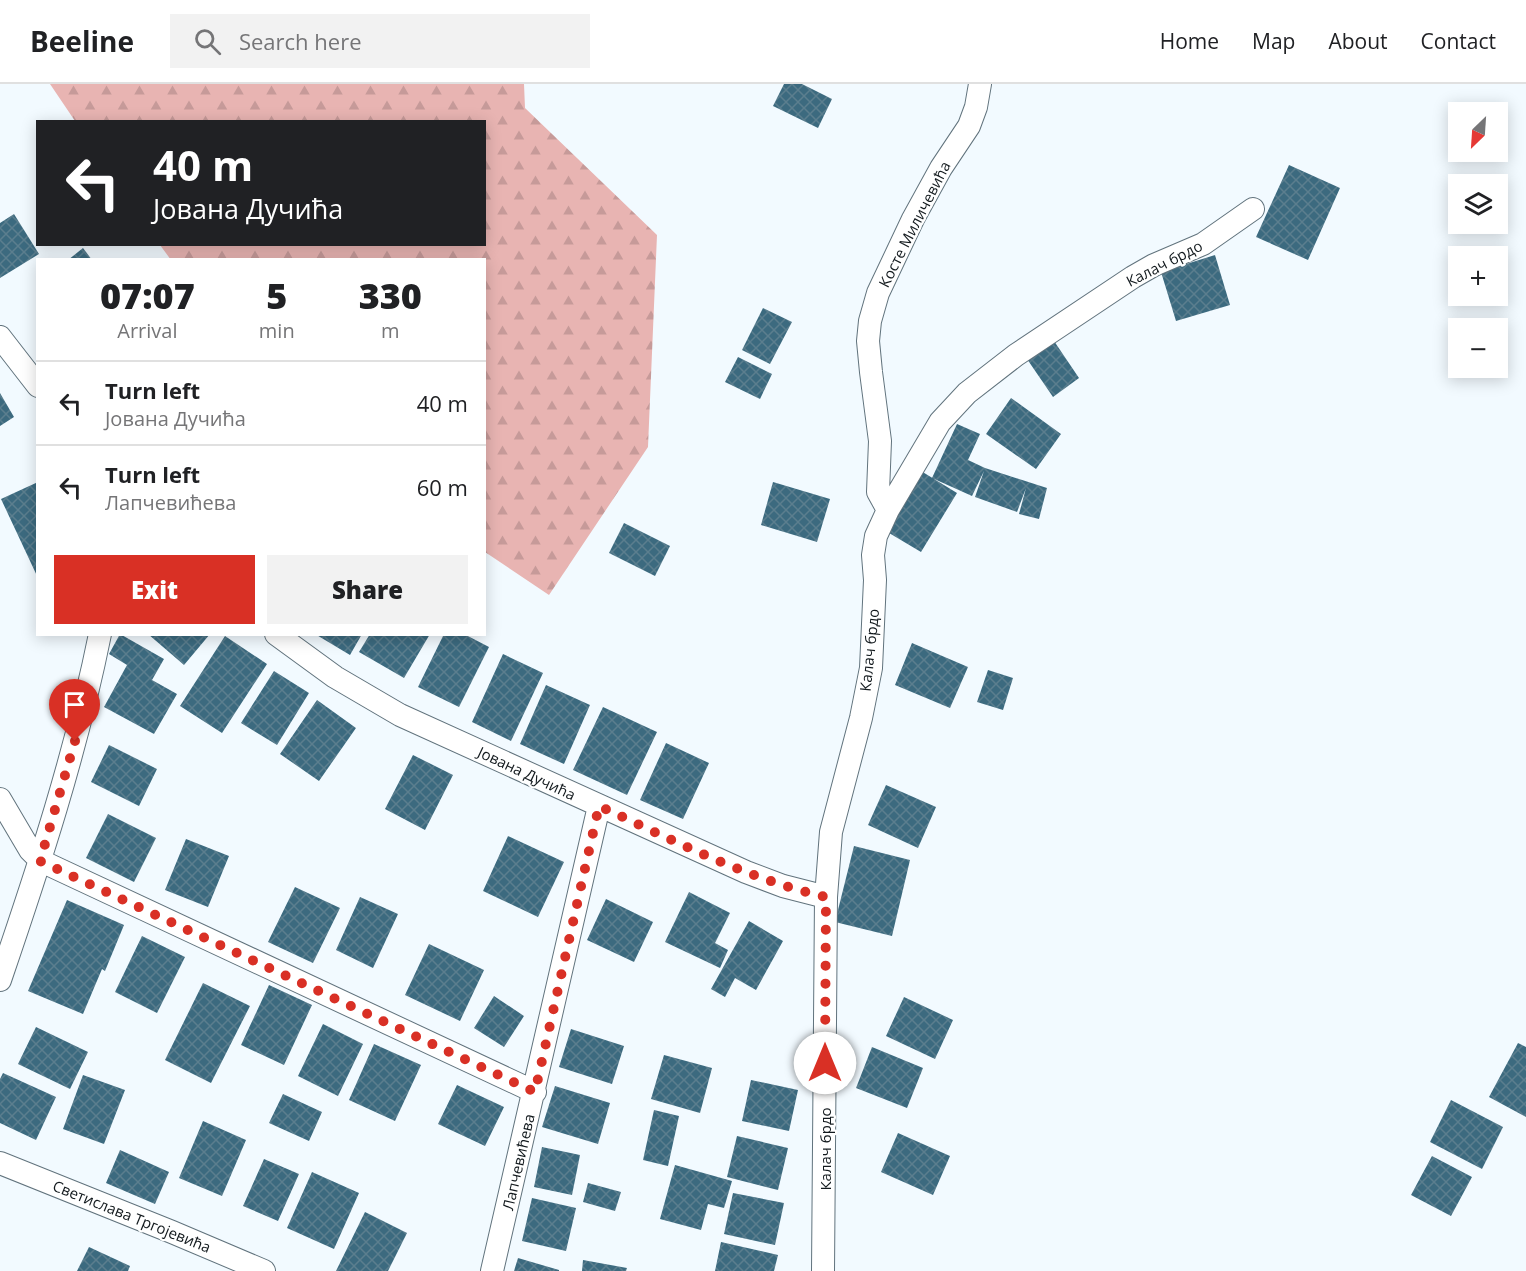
<!DOCTYPE html>
<html lang="en">
<head>
<meta charset="utf-8">
<style>
	:root { --surface:#fff; --page:#f2f2f2; --text:#202124; --muted:#757577; --line:#e0e0e0; --accent:#d93025 }
	body { margin:0; font-family:"Open Sans",sans-serif; background:var(--page); color:var(--text); height:100vh; display:flex; flex-direction:column; font-size:22px; white-space:nowrap }
	* { box-sizing:border-box; margin:0 }
	p { font-size:20px; color:var(--muted) }
	.icon { flex:none; width:33px; height:33px; fill:none; stroke:currentColor; stroke-width:2; stroke-linecap:round; stroke-linejoin:round }
	.map { position:relative; flex:1; overflow:hidden }
	.side { position:absolute; left:36px; top:174px; width:450px; height:378px; display:flex; flex-direction:column; background:var(--surface); border-radius:0px; box-shadow:0 3px 15px #0003 }
	.side>* { flex:none }
	.hud { position:absolute; left:36px; top:36px; width:450px; height:126px; border-radius:0px; box-shadow:0 3px 15px #0003; background:#202124; color:#fff; overflow:hidden }
	.needle { width:39px; rotate:205deg }
	.fabs { position:absolute; left:1448px; top:18px; display:grid; gap:12px }
	.fabs a { display:grid; place-items:center; width:60px; height:60px; border-radius:0px; background:var(--surface); box-shadow:0 3px 15px #0003; font-size:30px }
	.pin { position:absolute; display:grid; place-items:center; width:51px; height:51px; color:#fff; margin:-62px -26px; border-radius:50% 50% 50% 0; rotate:-45deg; box-shadow:0 0 6px #0007 }
	.pin .icon { rotate:45deg }
	.me { position:absolute; width:66px; margin:-33px; rotate:0deg; stroke-linejoin:round; filter:drop-shadow(0 0 4px #0008) }
	.turn { display:flex; align-items:center; gap:21px; height:126px; padding:0 18px; font-size:27px }
	.turn .icon { width:78px; height:78px; stroke-width:2.5 }
	.turn b { display:block; font-size:42px; line-height:51px }
	.eta { display:flex; justify-content:space-evenly; align-items:center; height:102px; text-align:center }
	.eta b { font-size:36px; font-weight:800; line-height:42px }
	.cta { display:flex; gap:12px; margin-top:auto; padding:12px 18px }
	.cta a { flex:1; height:69px; border-radius:0px; background:var(--accent); color:#fff; font-size:24px; font-weight:800; line-height:69px; text-align:center }
	.cta a+a { background:var(--page); color:var(--text) }
	ul { padding:0; list-style:none }
	li { display:flex; align-items:center; gap:18px; height:84px; padding:0 18px; border-top:2px solid var(--line) }
	li div { flex:1 }
	li b { display:block; font-size:22px }
	li em { font-style:normal }
	header { display:flex; align-items:center; gap:36px; box-sizing:border-box; height:84px; padding:0 30px; background:var(--surface); border-bottom:2px solid var(--line) }
	header strong { font-size:28px }
	nav { display:flex; gap:33px; margin-inline-start:auto; font-size:21px }
	.search { width:420px; height:54px; background:var(--page); display:flex; align-items:center; gap:15px; box-sizing:border-box; padding:0 21px; border-radius:0px; color:var(--muted); font-size:22px }
	.map>svg:first-child { display:block }
	.forest { fill:url(#forest-firs) }
	.building { fill:url(#building-cross-hatch) }
	.lines { fill:none; stroke-linecap:round; stroke-linejoin:round }
	.minor-casing { stroke:#61737d; stroke-width:24 }
	.minor { stroke:#fff; stroke-width:22 }
	.route { stroke:#d93025; stroke-width:10; stroke-dasharray:0 18 }
	.labels { text-anchor:middle; dominant-baseline:central; stroke-width:4.5; stroke-linejoin:round; paint-order:stroke }
	.street-label { font-size:15px; fill:#12191d; stroke:#fff }
</style>
</head>
<body>
<header>
<strong>Beeline</strong>
<div class="search"><svg class="icon" aria-label="search" viewBox="0 0 24 24"><circle cx="10" cy="10" r="6"/><path d="M15 15l6 6"/></svg>Search here</div>
<nav><a>Home</a><a>Map</a><a>About</a><a>Contact</a></nav>
</header>
<div class="map">
<svg width="1526" height="1187" viewBox="0 0 1526 1187">
	<defs>
		<pattern id="forest-firs" width="22" height="20" patternUnits="userSpaceOnUse" patternTransform="scale(1.5)"><rect width="22" height="20" fill="#e8b4b2"/><path d="M5 1l3.5 6h-7zM16 11l3.5 6h-7z" fill="#c69a99"/></pattern>
		<pattern id="building-cross-hatch" width="8" height="8" patternUnits="userSpaceOnUse" patternTransform="scale(1.5)"><rect width="8" height="8" fill="#3c6a7f"/><path d="M0 0l8 8M0 8l8-8" fill="none" stroke="#5b7e8e"/></pattern>
	</defs>
	<rect width="100%" height="100%" fill="#f2faff"/>
	<!-- forest -->
	<path class="forest" d="M50,0H524L525,24L657,151L648,363L549,511L485,468L484,176H171L160,161L484,160V38L75,37Z"/>
	<!-- building -->
	<path class="building" d="M784,0H802L832,15L818,44L773,22Z
		M1289,81L1340,104L1308,176L1256,153Z
		M14,130L39,170L0,194V139Z
		M83,164L92,176H68Z
		M1215,171L1230,221L1176,237L1161,188Z
		M763,224L792,238L770,280L742,266Z
		M1054,257L1079,294L1053,313L1027,275Z
		M738,273L772,290L760,315L725,298Z
		M0,309L14,333L0,342Z
		M1011,314L1061,350L1036,385L986,350Z
		M957,340L980,350L968,376L985,384L1047,404L1039,435L1019,430L1026,404L1017,428L975,413L984,387L972,412L932,394Z
		M921,387L957,409L921,468L884,446Z
		M38,398V494L1,415Z
		M773,398L830,415L817,458L761,441Z
		M624,439L670,462L655,492L609,469Z
		M120,550L164,575L152,596L177,610L154,650L104,623L127,581L109,570Z
		M148,550H210L184,581Z
		M315,550H362L350,571Z
		M370,550H430L404,594L359,568Z
		M444,550H464L489,563L459,623L418,603Z
		M225,552L267,580L222,649L180,622Z
		M912,559L968,583L950,624L895,601Z
		M503,570L543,589L511,657L472,638Z
		M988,586L1013,594L1003,626L977,618Z
		M274,587L309,609L277,661L241,639Z
		M546,601L590,621L564,680L520,660Z
		M317,616L356,644L319,697L280,670Z
		M603,623L657,648L627,711L573,686Z
		M666,659L709,679L683,735L640,716Z
		M109,661L157,685L139,722L91,698Z
		M413,671L453,691L425,746L385,725Z
		M886,701L936,723L918,764L868,741Z
		M108,730L156,754L134,798L86,774Z
		M508,752L564,778L538,833L483,807Z
		M186,755L229,772L208,823L165,806Z
		M854,762L910,776L892,852L835,838Z
		M295,803L340,824L313,879L268,858Z
		M689,808L730,829L715,859L728,866L720,884L665,858Z
		M360,813L398,830L373,884L336,866Z
		M606,815L653,838L634,878L587,856Z
		M67,816L124,841L105,887L102,885L83,930L28,907Z
		M749,837L783,857L756,906L735,894L725,913L711,905Z
		M142,852L185,873L157,929L115,908Z
		M429,860L484,886L460,937L405,911Z
		M203,899L250,922L211,999L165,976Z
		M269,901L312,921L284,981L241,961Z
		M494,912L524,932L504,963L474,944Z
		M904,913L953,936L935,975L886,952Z
		M323,940L363,960L338,1012L298,992Z
		M36,943L88,968L70,1005L18,980Z
		M571,945L624,962L612,1000L559,983Z
		M1518,959L1526,963V1033L1489,1013Z
		M374,960L421,981L395,1037L349,1016Z
		M872,963L923,984L907,1024L856,1004Z
		M664,971L712,984L700,1029L651,1015Z
		M3,989L56,1013L36,1056L0,1039V995Z
		M83,991L125,1006L104,1060L63,1045Z
		M751,996L798,1006L789,1047L742,1037Z
		M457,1001L504,1023L485,1062L438,1040Z
		M555,1002L610,1019L598,1060L542,1043Z
		M283,1010L322,1028L309,1057L269,1039Z
		M1451,1016L1503,1043L1482,1085L1430,1058Z
		M654,1026L679,1032L668,1082L643,1076Z
		M203,1037L246,1056L222,1112L179,1094Z
		M898,1049L950,1072L933,1111L881,1088Z
		M737,1052L788,1064L778,1106L727,1093Z
		M542,1063L580,1071L572,1111L534,1103Z
		M120,1066L169,1088L155,1120L106,1099Z
		M1432,1072L1472,1093L1451,1132L1411,1111Z
		M264,1075L299,1090L278,1137L243,1122Z
		M675,1081L732,1097L724,1124L708,1120L701,1146L660,1135Z
		M312,1088L359,1109L334,1165L287,1144Z
		M588,1099L621,1108L615,1127L583,1118Z
		M733,1109L784,1119L775,1161L724,1150Z
		M532,1114L576,1124L566,1167L522,1157Z
		M365,1128L407,1149L388,1187H336Z
		M721,1158L778,1171L774,1187H715Z
		M89,1163L130,1182L128,1187H77Z
		M518,1174L559,1186V1187H514Z
		M583,1176L627,1184L626,1187H582Z"/>
	<g class="lines">
		<defs>
			<path id="minor" d="M0,253L38,302
				M888,426L878,408L880,357L871,288L868,257L870,237L878,209L913,135L941,84L969,42L976,23L980,0
				M276,550L335,593L400,631L746,788L783,802L826,813
				M0,715L30,766L41,777L535,1008
				M0,896C39,782 76,669 100,550
				M0,1079L172,1148L264,1187
				M492,1187L599,722
				M823,1187L826,813L831,748L861,634L871,584L875,496L873,471L876,452L888,426L940,338L967,309L1016,271L1133,193L1154,181L1203,160L1253,125"/>
		</defs>
		<!-- minor casing -->
		<use href="#minor" class="minor-casing"/>
		<!-- minor -->
		<use href="#minor" class="minor"/>
	</g>
	<g class="lines">
		<!-- route -->
		<path class="route" d="M75,657L40,777L535,1008L599,722C673,756 747,795 826,813L825,979"/>
	</g>
	<g class="labels">
		<!-- street labels -->
		<g class="street-label">
			<text transform="translate(914 140) rotate(-63)">Косте Миличевића</text>
			<text transform="translate(1164 179) rotate(-27)">Калач брдо</text>
			<text transform="translate(869 566) rotate(-84)">Калач брдо</text>
			<text transform="translate(527 689) rotate(25)">Јована Дучића</text>
			<text transform="translate(825 1065) rotate(-90)">Калач брдо</text>
			<text transform="translate(518 1078) rotate(-77)">Лапчевићева</text>
			<text transform="translate(132 1132) rotate(22)">Светислава Тргојевића</text>
		</g>
	</g>
</svg>
<div class="fabs">
<a><svg class="needle" viewBox="-14 -14 28 28"><path d="M0-13l5 13h-10z" fill="#e53935"/><path d="M0 13l5-13h-10z" fill="#757577"/></svg></a>
<a><svg class="icon" aria-label="layers" viewBox="0 0 24 24"><path d="M12 4l9 5-9 5-9-5zM3 14l9 5 9-5"/></svg></a>
<a>+</a>
<a>−</a>
</div>
<div class="pin" style="left:75px;top:657px;background:#d93025"><svg class="icon" aria-label="arrive" viewBox="0 0 24 24"><path d="M6 21V4h12l-3 4 3 4H6"/></svg></div>
<svg class="me" style="left:825px;top:979px" viewBox="-20 -20 40 40"><circle r="19" fill="#fff"/><path d="M0-13L10 11 0 6-10 11z" fill="#d93025"/></svg>
<div class="hud">
<div class="turn"><svg class="icon" aria-label="left" viewBox="0 0 24 24"><path d="M17 20v-9H6M10 6l-5 5 5 5"/></svg><div><b>40 m</b>Јована Дучића</div></div>
</div>
<section class="side">
<div class="eta">
<div><b>07:07</b><p>Arrival</p></div>
<div><b>5</b><p>min</p></div>
<div><b>330</b><p>m</p></div>
</div>
<ul>
<li><svg class="icon" aria-label="left" viewBox="0 0 24 24"><path d="M17 20v-9H6M10 6l-5 5 5 5"/></svg><div><b>Turn left</b><p>Јована Дучића</p></div><em>40 m</em></li>
<li><svg class="icon" aria-label="left" viewBox="0 0 24 24"><path d="M17 20v-9H6M10 6l-5 5 5 5"/></svg><div><b>Turn left</b><p>Лапчевићева</p></div><em>60 m</em></li>
</ul>
<div class="cta"><a>Exit</a><a>Share</a></div>
</section>
</div>
</body>
</html>
